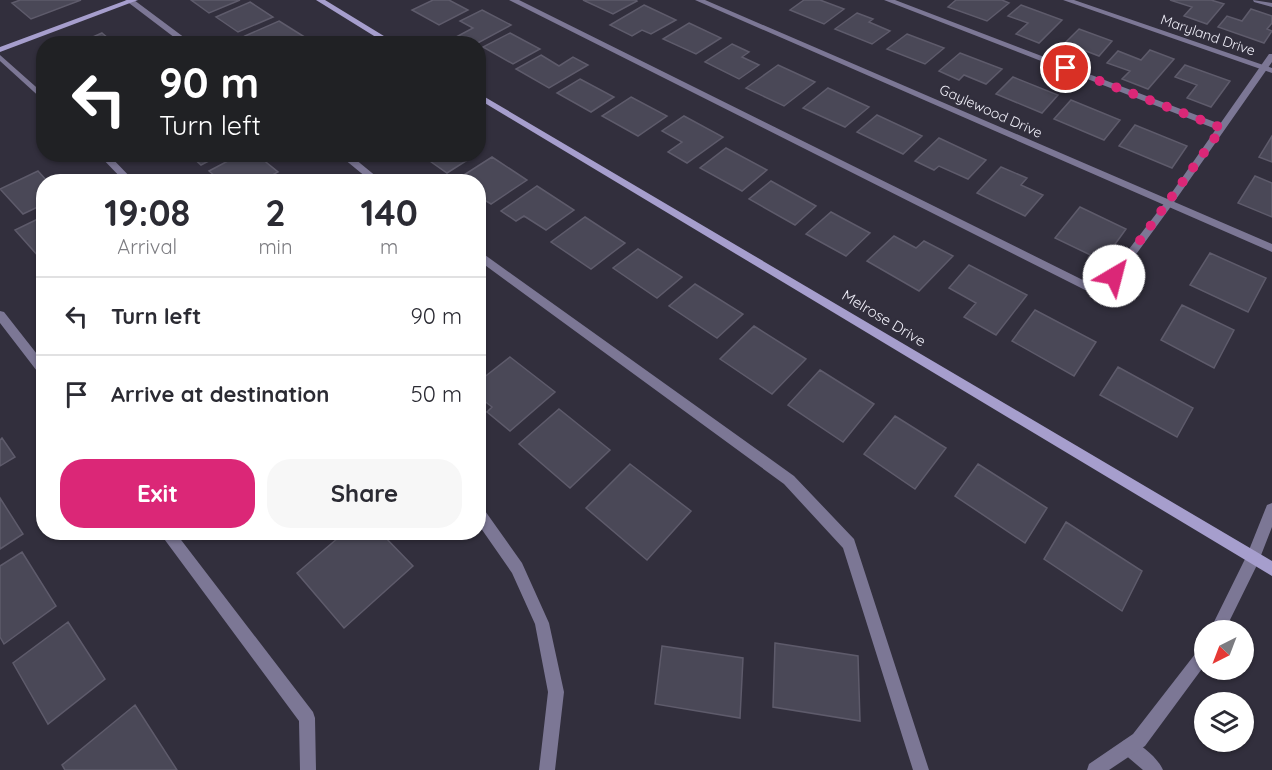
<!DOCTYPE html>
<html lang="en">
<head>
<meta charset="utf-8">
<style>
	:root { --surface:#fff; --page:#f7f7f7; --text:#2b2b33; --muted:#7c7c81; --line:#e1e1e2; --accent:#db2777 }
	body { margin:0; font-family:Quicksand,sans-serif; background:var(--page); color:var(--text); height:100vh; display:flex; flex-direction:column; font-size:22px; white-space:nowrap }
	* { box-sizing:border-box; margin:0 }
	p { font-size:20px; color:var(--muted) }
	.icon { flex:none; width:33px; height:33px; fill:none; stroke:currentColor; stroke-width:2; stroke-linecap:round; stroke-linejoin:round }
	.map { position:relative; flex:1; overflow:hidden }
	.sheet { position:absolute; left:36px; top:174px; width:450px; height:366px; display:flex; flex-direction:column; background:var(--surface); border-radius:24px; box-shadow:0 2px 4px #0004 }
	.sheet>* { flex:none }
	.top-card { position:absolute; left:36px; top:36px; width:450px; height:126px; border-radius:24px; box-shadow:0 2px 4px #0004; background:#202124; color:#fff; overflow:hidden }
	.needle { width:39px; rotate:222deg }
	.controls { position:absolute; left:1194px; top:620px; display:grid; gap:12px }
	.controls a { display:grid; place-items:center; width:60px; height:60px; border-radius:50%; background:var(--surface); box-shadow:0 2px 4px #0004; font-size:30px }
	.pin { position:absolute; display:grid; place-items:center; width:51px; height:51px; color:#fff; margin:-26px; border:3px solid #fff; border-radius:50%; box-shadow:0 2px 6px #0007 }
	.me { position:absolute; width:66px; margin:-33px; rotate:37deg; stroke-linejoin:round; filter:drop-shadow(0 0 4px #0008) }
	.turn { display:flex; align-items:center; gap:21px; height:126px; padding:0 24px; font-size:27px }
	.turn .icon { width:78px; height:78px; stroke-width:2.5 }
	.turn b { display:block; font-size:42px; line-height:51px }
	.eta { display:flex; justify-content:space-evenly; align-items:center; height:102px; text-align:center }
	.eta b { font-size:36px; font-weight:700; line-height:42px }
	.primary-button { display:flex; gap:12px; margin-top:auto; padding:12px 24px }
	.primary-button a { flex:1; height:69px; border-radius:24px; background:var(--accent); color:#fff; font-size:24px; font-weight:700; line-height:69px; text-align:center }
	.primary-button a+a { background:var(--page); color:var(--text) }
	ul { padding:0; list-style:none }
	li { display:flex; align-items:center; gap:18px; height:78px; padding:0 24px; border-top:2px solid var(--line) }
	li div { flex:1 }
	li b { display:block; font-size:22px }
	li em { font-style:normal }
	.map>svg:first-child { display:block }
	.building { fill:#4a4857; stroke:#5e5b6b; stroke-width:1.5 }
	.lines { fill:none; stroke-linecap:round; stroke-linejoin:round }
	.lane { fill:#7c7795; fill-rule:evenodd }
	.street { fill:#7c7795; fill-rule:evenodd }
	.secondary { fill:#a69ecd; fill-rule:evenodd }
	.route { stroke:#db2777; stroke-width:10; stroke-dasharray:0 18 }
	.labels { text-anchor:middle; dominant-baseline:central; stroke-width:4.5; stroke-linejoin:round; paint-order:stroke }
	.far-street-label { font-size:14px; fill:#f0eff9; stroke:#322f3d }
	.street-label { font-size:15px; fill:#f0eff9; stroke:#322f3d }
</style>
</head>
<body>
<div class="map">
<svg width="1272" height="770" viewBox="0 0 1272 770">
	<rect width="100%" height="100%" fill="#322f3d"/>
	<!-- building -->
	<path class="building" d="M20,0H81L31,19L12,3Z
		M191,0H240L209,13Z
		M433,0H449L468,10L439,25L412,10Z
		M583,0H636L637,1L613,14Z
		M804,0H820L844,9L824,24L790,10Z
		M956,0H1002L1009,3L987,21L948,7Z
		M1170,0H1211L1224,4L1207,24L1184,16L1192,7Z
		M250,2L273,17L238,32L216,17Z
		M644,5L676,20L651,34L642,30L632,36L610,25Z
		M1021,5L1062,20L1039,43L1016,34L1028,23L1008,16Z
		M1251,9L1272,16V23L1267,29L1272,31L1264,43L1218,27L1227,16L1242,21Z
		M482,10L511,25L476,44L458,36L473,28L460,21Z
		M857,13L873,19L869,22L890,31L872,44L835,29Z
		M279,21L303,36L286,44H256L245,36Z
		M689,23L721,38L696,54L663,39Z
		M1079,29L1112,41L1099,56L1065,43Z
		M102,33L115,44H77Z
		M510,33L540,49L513,64L483,47Z
		M907,34L944,48L925,64L887,49Z
		M732,44L749,52L742,57L759,65L739,79L705,62Z
		M1150,50L1174,59L1148,89L1122,79L1130,71L1107,63L1118,51L1141,60Z
		M960,53L1002,69L986,84L964,75L959,80L939,71Z
		M541,55L559,66L573,57L588,65L549,88L516,69Z
		M778,65L815,82L784,106L746,88Z
		M1185,65L1230,81L1211,107L1187,98L1197,85L1175,77Z
		M1013,77L1058,95L1042,113L996,94Z
		M580,79L614,97L591,112L557,93Z
		M828,88L869,107L845,127L803,108Z
		M631,97L667,116L638,136L602,116Z
		M1071,100L1120,120L1104,140L1054,119Z
		M877,115L922,136L903,154L857,132Z
		M684,116L723,137L687,163L668,152L682,142L662,131Z
		M1135,125L1187,146L1172,168L1119,146Z
		M1272,136V162L1259,157Z
		M939,138L986,160L968,179L939,166L934,170L915,161Z
		M726,148L767,170L742,191L700,168Z
		M189,154H222L201,165Z
		M241,154H256L278,172L260,182H222L209,171Z
		M420,154H477L447,173Z
		M492,157L527,180L491,204L478,196V182L456,180Z
		M1001,167L1027,178L1021,185L1043,195L1025,216L977,193Z
		M38,171L48,182H44V204L23,214L0,189Z
		M1255,176L1272,183V217L1238,203Z
		M771,181L816,206L795,225L749,199Z
		M537,186L574,210L546,230L524,216L516,221L501,211Z
		M1080,207L1126,229L1103,261L1055,238Z
		M831,212L870,233L846,256L806,234Z
		M44,216V255L39,257L15,230Z
		M585,217L625,243L591,269L551,242Z
		M894,236L916,248L924,241L953,256L919,291L867,261Z
		M638,249L682,277L657,298L613,268Z
		M1210,253L1266,278L1248,312L1190,285Z
		M969,265L1027,295L996,335L964,317L976,303L949,288Z
		M695,284L743,314L717,338L669,306Z
		M1182,305L1234,330L1214,368L1161,340Z
		M1035,310L1096,342L1074,376L1012,341Z
		M754,326L806,359L772,394L720,359Z
		M510,357L555,392L510,431L487,412L492,407L478,396V382Z
		M1118,367L1193,408L1177,437L1100,395Z
		M820,370L874,404L843,442L788,405Z
		M559,409L610,450L570,488L519,444Z
		M895,416L946,448L915,489L864,454Z
		M2,438L15,457L0,466V440Z
		M630,464L691,511L647,560L586,508Z
		M978,464L1047,508L1025,543L955,496Z
		M0,498L23,534L0,549Z
		M1066,522L1142,571L1122,611L1044,559Z
		M345,532H380L413,566L344,628L297,573Z
		M22,552L56,606L4,644L0,637V566Z
		M68,622L105,679L48,724L13,663Z
		M775,643L858,656L860,721L773,707Z
		M662,646L743,658L740,718L655,704Z
		M135,705L177,770H65L62,765Z"/>
	<g class="lines">
		<!-- lane -->
		<path class="lane" d="M125,0H134L193,44H183Z
			M509,0H519L1099,288L1166,201L1216,129L884,0H895L1220,124L1269,54H1272V62L1172,205L1105,297L1101,298Z
			M1253,0L1272,3V7L1254,2Z
			M338,154H349L383,182H372Z
			M478,250L794,476L854,539L929,770H913L843,548L784,484L478,260Z
			M0,311L4,312L44,363V377L40,375L0,323Z
			M159,532H175L313,712L315,718L316,770H300L299,721Z
			M1129,739C1141,744 1158,758 1163,770H1143L1123,753L1121,747L1123,741Z"/>
		<!-- street -->
		<path class="street" d="M695,0H705L1272,244V252Z
			M1063,0H1074L1272,68V73Z
			M0,55L44,94V101L0,61Z
			M98,154H108L135,182H125Z
			M1272,503V527L1258,563L1225,630H1210L1247,555L1267,505Z
			M478,506L483,508L522,563L549,623L564,692L555,770H539L548,692L535,624L512,573L478,524Z
			M1204,646V666L1145,746L1109,770H1087L1089,764L1133,734L1199,649Z"/>
		<!-- secondary -->
		<path class="secondary" d="M127,0H138L0,52V47Z
			M316,0H325L397,44H387Z
			M478,93L1272,561V576L478,99Z"/>
	</g>
	<g class="lines">
		<!-- route -->
		<path class="route" d="M1066,68L1222,128L1114,276"/>
	</g>
	<g class="labels">
		<!-- far-street labels -->
		<g class="far-street-label">
			<text transform="translate(1208 35) rotate(19)">Maryland Drive</text>
			<text transform="translate(991 111) rotate(24)">Gaylewood Drive</text>
		</g>
		<!-- street labels -->
		<g class="street-label">
			<text transform="translate(884 318) rotate(31)">Melrose Drive</text>
		</g>
	</g>
</svg>
<div class="controls">
<a><svg class="needle" viewBox="-14 -14 28 28"><path d="M0-13l5 13h-10z" fill="#e53935"/><path d="M0 13l5-13h-10z" fill="#7c7c81"/></svg></a>
<a><svg class="icon" aria-label="layers" viewBox="0 0 24 24"><path d="M12 4l9 5-9 5-9-5zM3 14l9 5 9-5"/></svg></a>
</div>
<div class="pin" style="left:1066px;top:68px;background:#d93025"><svg class="icon" aria-label="arrive" viewBox="0 0 24 24"><path d="M6 21V4h12l-3 4 3 4H6"/></svg></div>
<svg class="me" style="left:1114px;top:276px" viewBox="-20 -20 40 40"><circle r="19" fill="#fff"/><path d="M0-13L10 11 0 6-10 11z" fill="#db2777"/></svg>
<div class="top-card">
<div class="turn"><svg class="icon" aria-label="left" viewBox="0 0 24 24"><path d="M17 20v-9H6M10 6l-5 5 5 5"/></svg><div><b>90 m</b>Turn left</div></div>
</div>
<section class="sheet">
<div class="eta">
<div><b>19:08</b><p>Arrival</p></div>
<div><b>2</b><p>min</p></div>
<div><b>140</b><p>m</p></div>
</div>
<ul>
<li><svg class="icon" aria-label="left" viewBox="0 0 24 24"><path d="M17 20v-9H6M10 6l-5 5 5 5"/></svg><div><b>Turn left</b></div><em>90 m</em></li>
<li><svg class="icon" aria-label="arrive" viewBox="0 0 24 24"><path d="M6 21V4h12l-3 4 3 4H6"/></svg><div><b>Arrive at destination</b></div><em>50 m</em></li>
</ul>
<div class="primary-button"><a>Exit</a><a>Share</a></div>
</section>
</div>
</body>
</html>
